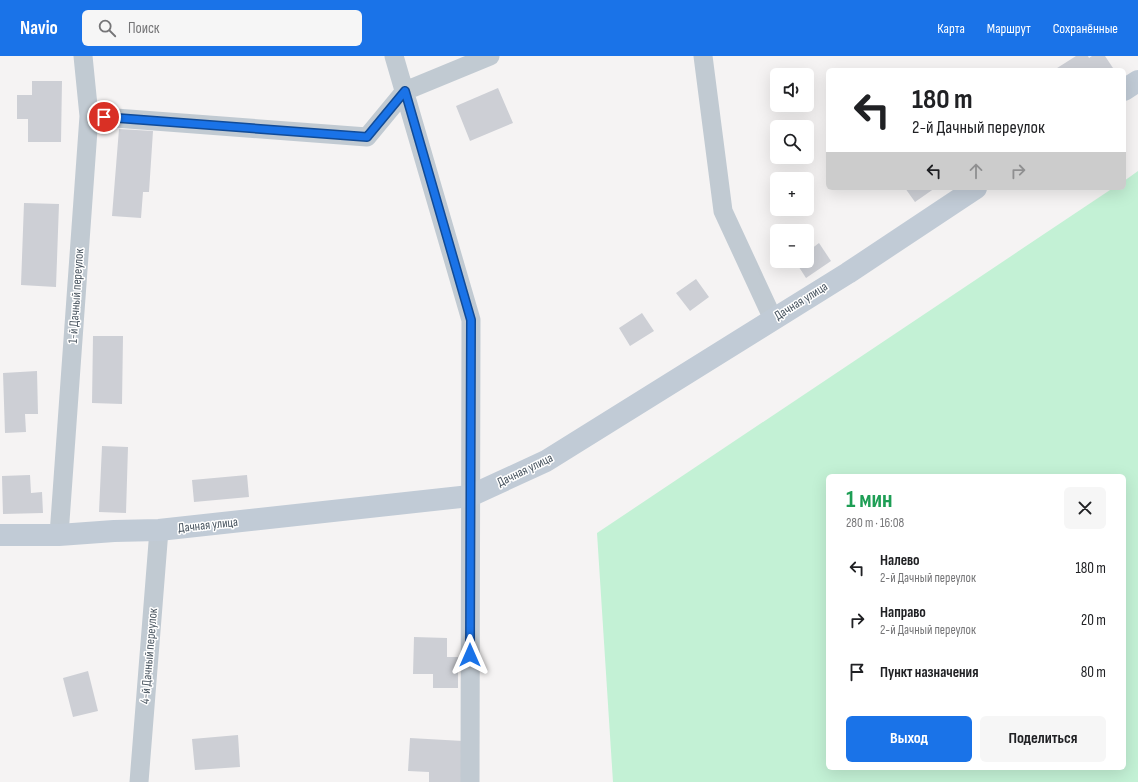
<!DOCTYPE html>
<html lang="ru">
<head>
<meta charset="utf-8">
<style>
	:root { --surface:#fff; --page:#f6f6f6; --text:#202124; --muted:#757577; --accent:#1a73e8 }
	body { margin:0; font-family:"Sofia Sans Condensed",sans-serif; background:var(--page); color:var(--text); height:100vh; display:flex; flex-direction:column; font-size:15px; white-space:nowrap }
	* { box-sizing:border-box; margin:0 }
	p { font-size:13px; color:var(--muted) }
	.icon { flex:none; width:22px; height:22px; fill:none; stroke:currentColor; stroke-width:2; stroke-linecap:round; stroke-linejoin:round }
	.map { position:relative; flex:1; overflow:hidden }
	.drawer { position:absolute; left:826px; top:418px; width:300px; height:296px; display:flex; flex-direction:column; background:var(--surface); border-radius:6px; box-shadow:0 4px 16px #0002 }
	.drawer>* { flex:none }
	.top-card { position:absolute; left:826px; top:12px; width:300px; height:122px; border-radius:6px; box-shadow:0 4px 16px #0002; background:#fff; color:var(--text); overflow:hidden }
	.fabs { position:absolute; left:770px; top:12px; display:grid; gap:8px }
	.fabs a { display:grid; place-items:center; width:44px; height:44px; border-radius:6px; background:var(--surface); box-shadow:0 4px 16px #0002; font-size:20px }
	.pin { position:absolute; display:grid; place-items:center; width:34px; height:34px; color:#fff; margin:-17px; border:2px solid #fff; border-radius:50%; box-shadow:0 1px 4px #0007 }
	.me { position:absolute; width:44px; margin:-22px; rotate:0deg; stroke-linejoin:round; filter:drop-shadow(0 0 3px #0008) }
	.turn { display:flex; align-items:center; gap:14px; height:84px; padding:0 20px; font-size:18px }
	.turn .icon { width:52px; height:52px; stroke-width:2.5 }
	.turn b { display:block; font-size:28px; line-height:34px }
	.lanes { display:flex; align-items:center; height:38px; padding:0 20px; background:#0003; justify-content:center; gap:20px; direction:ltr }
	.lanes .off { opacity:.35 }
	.round { display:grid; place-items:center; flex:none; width:42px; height:42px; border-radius:6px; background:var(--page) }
	.summary { display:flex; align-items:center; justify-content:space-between; height:68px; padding:0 20px }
	h1 { font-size:24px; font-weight:700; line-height:30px; color:#1e9e55 }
	.action { display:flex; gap:8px; margin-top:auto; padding:8px 20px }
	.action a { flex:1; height:46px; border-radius:6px; background:var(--accent); color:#fff; font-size:16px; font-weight:700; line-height:46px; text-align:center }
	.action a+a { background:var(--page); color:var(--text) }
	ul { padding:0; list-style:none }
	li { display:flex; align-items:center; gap:12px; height:52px; padding:0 20px }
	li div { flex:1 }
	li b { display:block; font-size:15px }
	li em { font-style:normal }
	header { display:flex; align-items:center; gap:24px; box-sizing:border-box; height:56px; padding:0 20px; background:var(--accent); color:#fff }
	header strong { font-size:19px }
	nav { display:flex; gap:22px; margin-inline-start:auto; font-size:14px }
	.search { width:280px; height:36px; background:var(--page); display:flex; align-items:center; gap:10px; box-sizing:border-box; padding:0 14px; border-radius:6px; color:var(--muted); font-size:15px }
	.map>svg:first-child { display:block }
	.green { fill:#c3f1d5; fill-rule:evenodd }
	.building { fill:#cdcfd5 }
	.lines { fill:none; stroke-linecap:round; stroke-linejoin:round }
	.street { stroke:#c1cad2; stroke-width:19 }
	.secondary { stroke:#c1cbd6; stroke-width:22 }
	.route-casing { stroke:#114b97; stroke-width:10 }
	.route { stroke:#1a73e8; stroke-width:7 }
	.labels { text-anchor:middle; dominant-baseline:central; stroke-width:3; stroke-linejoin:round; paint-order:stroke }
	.street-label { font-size:13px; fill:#4a5661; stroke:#fff }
</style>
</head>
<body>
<header>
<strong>Navio</strong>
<div class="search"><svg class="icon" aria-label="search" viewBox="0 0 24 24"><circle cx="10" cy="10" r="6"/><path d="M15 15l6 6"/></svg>Поиск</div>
<nav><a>Карта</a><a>Маршрут</a><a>Сохранённые</a></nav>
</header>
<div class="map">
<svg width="1138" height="726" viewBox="0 0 1138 726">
	<rect width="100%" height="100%" fill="#f5f3f3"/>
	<!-- green -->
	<path class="green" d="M1138,115V726H613L597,477L1113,132H1124V125ZM828,420H1124V712H828Z"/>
	<!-- building -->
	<path class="building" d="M1076,0H1088L1089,2L1092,0H1105L1113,12L1110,14H1054Z
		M32,25H62L61,86H28V63H17V39H32Z
		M498,32L513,67L470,85L456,50Z
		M119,73L153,75L149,136H143L141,162L112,160Z
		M905,132H935L915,146Z
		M24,147L59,148L56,231L21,229Z
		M819,187L831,205L806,222L795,205H807V196Z
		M696,223L709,241L690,255L676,237Z
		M642,257L654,275L630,290L619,272Z
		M93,280H123L122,348L92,347Z
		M37,315L38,358H25L26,376L5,377L3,317Z
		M102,390L128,391L126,457L99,456Z
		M30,419L31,437L42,436L43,457L3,458L2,420Z
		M247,419L249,441L194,446L192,424Z
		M414,581L447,582V601H458V632H433V618H413Z
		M88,615L98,655L73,661L63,622Z
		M238,679L240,711L195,714L192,683Z
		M410,682L463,685L461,726H429V716L408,715Z"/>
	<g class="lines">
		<!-- street -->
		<path class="street" d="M394,0L471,264L470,726
			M703,0L723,155L773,263
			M89,60L367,81L405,35L490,0
			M59,479L89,60L83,0
			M139,726L159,474"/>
		<!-- secondary -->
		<path class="secondary" d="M1124,34L1138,25
			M0,479H59L114,475L159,474L470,440L546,405L848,217L976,132"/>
	</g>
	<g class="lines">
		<defs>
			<path id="route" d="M104,61L367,81L405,35L471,264L470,599"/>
		</defs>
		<!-- route casing -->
		<use href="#route" class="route-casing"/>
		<!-- route -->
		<use href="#route" class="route"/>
	</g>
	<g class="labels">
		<!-- street labels -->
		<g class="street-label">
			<text transform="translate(76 240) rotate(-86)">1-й Дачный переулок</text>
			<text transform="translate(801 245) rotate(-32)">Дачная улица</text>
			<text transform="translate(525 414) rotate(-26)">Дачная улица</text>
			<text transform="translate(208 469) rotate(-6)">Дачная улица</text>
			<text transform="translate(149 600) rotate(-85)">4-й Дачный переулок</text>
		</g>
	</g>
</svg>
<div class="fabs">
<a><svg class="icon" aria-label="sound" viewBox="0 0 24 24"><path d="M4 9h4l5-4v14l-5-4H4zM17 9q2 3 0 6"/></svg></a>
<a><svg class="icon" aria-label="search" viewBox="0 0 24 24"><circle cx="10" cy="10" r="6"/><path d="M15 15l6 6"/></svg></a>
<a>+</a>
<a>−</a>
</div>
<div class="pin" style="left:104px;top:61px;background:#d93025"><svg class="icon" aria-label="arrive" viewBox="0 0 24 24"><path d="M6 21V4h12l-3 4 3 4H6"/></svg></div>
<svg class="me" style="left:470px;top:599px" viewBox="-20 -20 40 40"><path d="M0-17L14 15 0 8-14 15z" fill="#1a73e8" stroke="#fff" stroke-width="4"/></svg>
<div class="top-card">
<div class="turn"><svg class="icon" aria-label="left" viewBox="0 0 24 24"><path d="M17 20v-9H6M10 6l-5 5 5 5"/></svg><div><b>180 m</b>2-й Дачный переулок</div></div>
<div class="lanes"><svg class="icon" aria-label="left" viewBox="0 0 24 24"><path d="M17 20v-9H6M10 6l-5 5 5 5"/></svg><svg class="icon off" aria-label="ahead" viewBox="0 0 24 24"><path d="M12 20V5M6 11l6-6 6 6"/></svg><svg class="icon off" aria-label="right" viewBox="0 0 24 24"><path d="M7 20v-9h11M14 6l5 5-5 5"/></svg></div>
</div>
<section class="drawer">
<div class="summary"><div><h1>1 мин</h1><p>280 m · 16:08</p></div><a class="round"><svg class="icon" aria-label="close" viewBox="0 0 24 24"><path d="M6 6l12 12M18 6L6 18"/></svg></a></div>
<ul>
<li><svg class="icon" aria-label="left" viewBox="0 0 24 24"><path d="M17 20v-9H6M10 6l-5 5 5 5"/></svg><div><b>Налево</b><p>2-й Дачный переулок</p></div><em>180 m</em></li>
<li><svg class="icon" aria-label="right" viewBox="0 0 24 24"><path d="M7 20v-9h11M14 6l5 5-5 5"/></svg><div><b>Направо</b><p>2-й Дачный переулок</p></div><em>20 m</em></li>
<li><svg class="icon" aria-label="arrive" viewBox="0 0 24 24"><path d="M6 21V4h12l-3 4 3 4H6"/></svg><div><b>Пункт назначения</b></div><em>80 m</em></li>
</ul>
<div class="action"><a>Выход</a><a>Поделиться</a></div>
</section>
</div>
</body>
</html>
